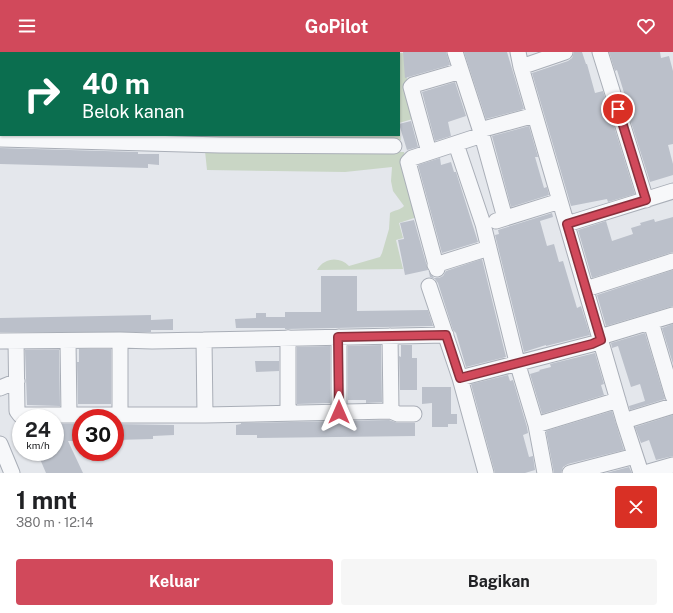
<!DOCTYPE html>
<html lang="id">
<head>
<meta charset="utf-8">
<style>
	:root { --surface:#fff; --page:#f6f6f6; --text:#202124; --muted:#757577; --accent:#d1495b }
	body { margin:0; font-family:"Public Sans",sans-serif; background:var(--page); color:var(--text); height:100vh; display:flex; flex-direction:column; font-size:15px; white-space:nowrap }
	* { box-sizing:border-box; margin:0 }
	p { font-size:13px; color:var(--muted) }
	.icon { flex:none; width:22px; height:22px; fill:none; stroke:currentColor; stroke-width:2; stroke-linecap:round; stroke-linejoin:round }
	.map { position:relative; height:421px; overflow:hidden }
	.panel { display:flex; flex-direction:column; background:var(--surface); flex:1 }
	.panel>* { flex:none }
	.top-card { position:absolute; left:0px; top:0px; width:400px; height:84px; box-shadow:0 1px 3px #0004; background:#0b6e4f; color:#fff; overflow:hidden }
	.speed { position:absolute; left:12px; top:357px; display:flex; gap:8px; font-size:20px; font-weight:700; text-align:center }
	.speed>* { display:grid; place-content:center; width:52px; height:52px; border-radius:50%; background:var(--surface); box-shadow:0 1px 3px #0004; line-height:1 }
	.speed small { font-size:10px; font-weight:400 }
	.speed .limit { border:6px solid #d22; background:#fff; color:#111 }
	.pin { position:absolute; display:grid; place-items:center; width:34px; height:34px; color:#fff; margin:-17px; border:2px solid #fff; border-radius:50%; box-shadow:0 1px 4px #0007 }
	.me { position:absolute; width:44px; margin:-22px; rotate:0deg; stroke-linejoin:round; filter:drop-shadow(0 0 3px #0008) }
	.turn { display:flex; align-items:center; gap:14px; height:84px; padding:0 16px; font-size:18px }
	.turn .icon { width:52px; height:52px; stroke-width:2.5 }
	.turn b { display:block; font-size:28px; line-height:34px }
	.round { display:grid; place-items:center; flex:none; width:42px; height:42px; border-radius:4px; background:var(--page) }
	.head { display:flex; align-items:center; justify-content:space-between; height:68px; padding:0 16px }
	h1 { font-size:24px; font-weight:700; line-height:30px }
	.cta { display:flex; gap:8px; margin-top:auto; padding:8px 16px }
	.cta a { flex:1; height:46px; border-radius:4px; background:var(--accent); color:#fff; font-size:16px; font-weight:700; line-height:46px; text-align:center }
	.cta a+a { background:var(--page); color:var(--text) }
	header { display:flex; justify-content:space-between; align-items:center; height:52px; padding:0 16px; background:var(--accent); color:#fff; font-size:18px; font-weight:700 }
	.map>svg:first-child { display:block }
	.green { fill:#c9d6c5 }
	.building { fill:#bbc0ca }
	.lines { fill:none; stroke-linecap:round; stroke-linejoin:round }
	.minor-casing { stroke:#a9aeb7; stroke-width:17 }
	.minor { stroke:#f7f8fa; stroke-width:15 }
	.route-casing { stroke:#882f3b; stroke-width:10 }
	.route { stroke:#d1495b; stroke-width:7 }
</style>
</head>
<body>
<header><svg class="icon" aria-label="menu" viewBox="0 0 24 24"><path d="M4 6h16M4 12h16M4 18h16"/></svg>GoPilot<svg class="icon" aria-label="heart" viewBox="0 0 24 24"><path d="M12 20l-8-8c-3-5 5-10 8-4 3-6 11-1 8 4z"/></svg></header>
<div class="map">
<svg width="673" height="421" viewBox="0 0 673 421">
	<rect width="100%" height="100%" fill="#e4e7ec"/>
	<!-- green -->
	<path class="green" d="M0,0L389,1H1V81Z
		M399,1H406L407,28L416,66L399,71Z
		M399,78L401,88L133,85V83H399Z
		M206,98L404,100L420,164L399,171L403,186L396,188L403,217L317,218C324,206 339,204 349,214L380,205L382,201L389,177L390,161C394,158 401,158 404,154L393,139L391,129L392,115L345,120L207,118L205,99Z"/>
	<!-- building -->
	<path class="building" d="M403,0H446L450,13L405,26Z
		M464,0H507L524,57L486,67Z
		M574,0H582L586,12H587L595,41L603,39L635,142L608,150L607,147L571,154L532,21L568,9L572,6Z
		M609,0H660L661,6L669,4L673,19V92L668,93L673,112V123L650,130L624,48L626,47L617,18L615,19Z
		M455,30L466,64L448,70L451,84L435,89L422,40Z
		M411,69L418,95L407,98L399,72Z
		M529,74L538,105H535L544,136L547,135L549,143L511,155L492,84Z
		M0,96L138,100V102H159V113L148,112V116L0,112Z
		M440,106L441,113L451,110L454,120H456L478,190L442,201L418,113Z
		M552,161L553,165L540,169L547,194L554,192L559,210L563,209L577,256L581,254L590,283L546,294V293L524,300L495,183L499,182L498,178Z
		M673,165V200L592,226L578,178L606,169L612,189L633,182L631,176L641,173L640,171L654,167L655,170Z
		M414,168L428,218L405,223L398,188L404,187L400,171Z
		M482,207L506,305L466,315L456,281L453,278L438,231L435,227L430,225L429,220L434,226H439L443,224L446,219Z
		M673,218V254L606,274L597,243Z
		M321,224H357V259L428,258L433,274L285,277V276H236L235,267L256,266V261H266V265H285V260H321Z
		M151,263V268L173,267V278H151V280H0V266Z
		M673,272V312L662,276Z
		M645,281L665,347L630,358L629,354L645,349L640,332L631,335L618,294L612,296L611,291Z
		M381,293L382,350L366,351V348H348V294Z
		M401,293H412V306H417V338H400L399,304L401,305Z
		M330,294V351L297,352V295Z
		M79,297H111V352H78L77,310H79Z
		M25,298H59L60,354L27,353Z
		M595,301L604,332L601,333L604,343L542,362L530,322L540,319L539,318L551,315L550,312Z
		M255,309H279V319L256,320Z
		M508,323L510,329L513,328L527,375L528,381L523,383L529,405L533,404L535,418L525,421H495L471,332Z
		M422,335H451V362H457V372H448V375H432V351L422,352Z
		M612,359L624,398L568,412L563,415L561,421H554L546,379Z
		M673,363V404L656,408L649,388L641,391L635,375Z
		M389,368L398,371H415V384L257,386V383H236V373L241,372V371Z
		M55,372H81V389H68L83,421H46L40,407L55,400Z
		M115,372L174,373V383L153,384V387L115,388Z
		M629,415L632,421H606Z"/>
	<g class="lines">
		<defs>
			<path id="minor" d="M455,0L482,83L505,166
				M518,0L521,15L624,369L641,421
				M600,0L646,148
				M521,15L565,0
				M480,78L535,63
				M0,87L220,93L394,94
				M456,92L483,172L517,310L536,373L545,421
				M429,100L411,35L413,33L461,19
				M496,169L560,149
				M567,172L673,139
				M435,213L489,196
				M437,217L408,110L412,106L482,83
				M429,234L460,326L486,421
				M586,237L673,209
				M651,270L673,344
				M390,284L391,359
				M339,285V360
				M600,285L673,263
				M288,286V361
				M204,288L205,363
				M0,289L120,288L152,289L446,283
				M16,289L17,359L20,363H205L391,359L398,362H414
				M68,289L69,363
				M460,326L592,292L601,289
				M0,336L17,329
				M120,363V288
				M624,369L673,354
				M536,373L618,348
				M0,392L12,421
				M570,421L635,404
				M645,421L673,413"/>
		</defs>
		<!-- minor casing -->
		<use href="#minor" class="minor-casing"/>
		<!-- minor -->
		<use href="#minor" class="minor"/>
	</g>
	<g class="lines">
		<defs>
			<path id="route" d="M339,360L338,285L446,283L460,326L592,292L601,288L567,172L646,148L618,57"/>
		</defs>
		<!-- route casing -->
		<use href="#route" class="route-casing"/>
		<!-- route -->
		<use href="#route" class="route"/>
	</g>
</svg>
<div class="speed"><div>24<small>km/h</small></div><div class="limit">30</div></div>
<div class="pin" style="left:618px;top:57px;background:#d93025"><svg class="icon" aria-label="arrive" viewBox="0 0 24 24"><path d="M6 21V4h12l-3 4 3 4H6"/></svg></div>
<svg class="me" style="left:339px;top:360px" viewBox="-20 -20 40 40"><path d="M0-17L14 15 0 8-14 15z" fill="#d1495b" stroke="#fff" stroke-width="4"/></svg>
<div class="top-card">
<div class="turn"><svg class="icon" aria-label="right" viewBox="0 0 24 24"><path d="M7 20v-9h11M14 6l5 5-5 5"/></svg><div><b>40 m</b>Belok kanan</div></div>
</div>
</div>
<section class="panel">
<div class="head"><div><h1>1 mnt</h1><p>380 m · 12:14</p></div><a class="round" style="background:#d93025;color:#fff"><svg class="icon" aria-label="close" viewBox="0 0 24 24"><path d="M6 6l12 12M18 6L6 18"/></svg></a></div>
<div class="cta"><a>Keluar</a><a>Bagikan</a></div>
</section>
</body>
</html>
